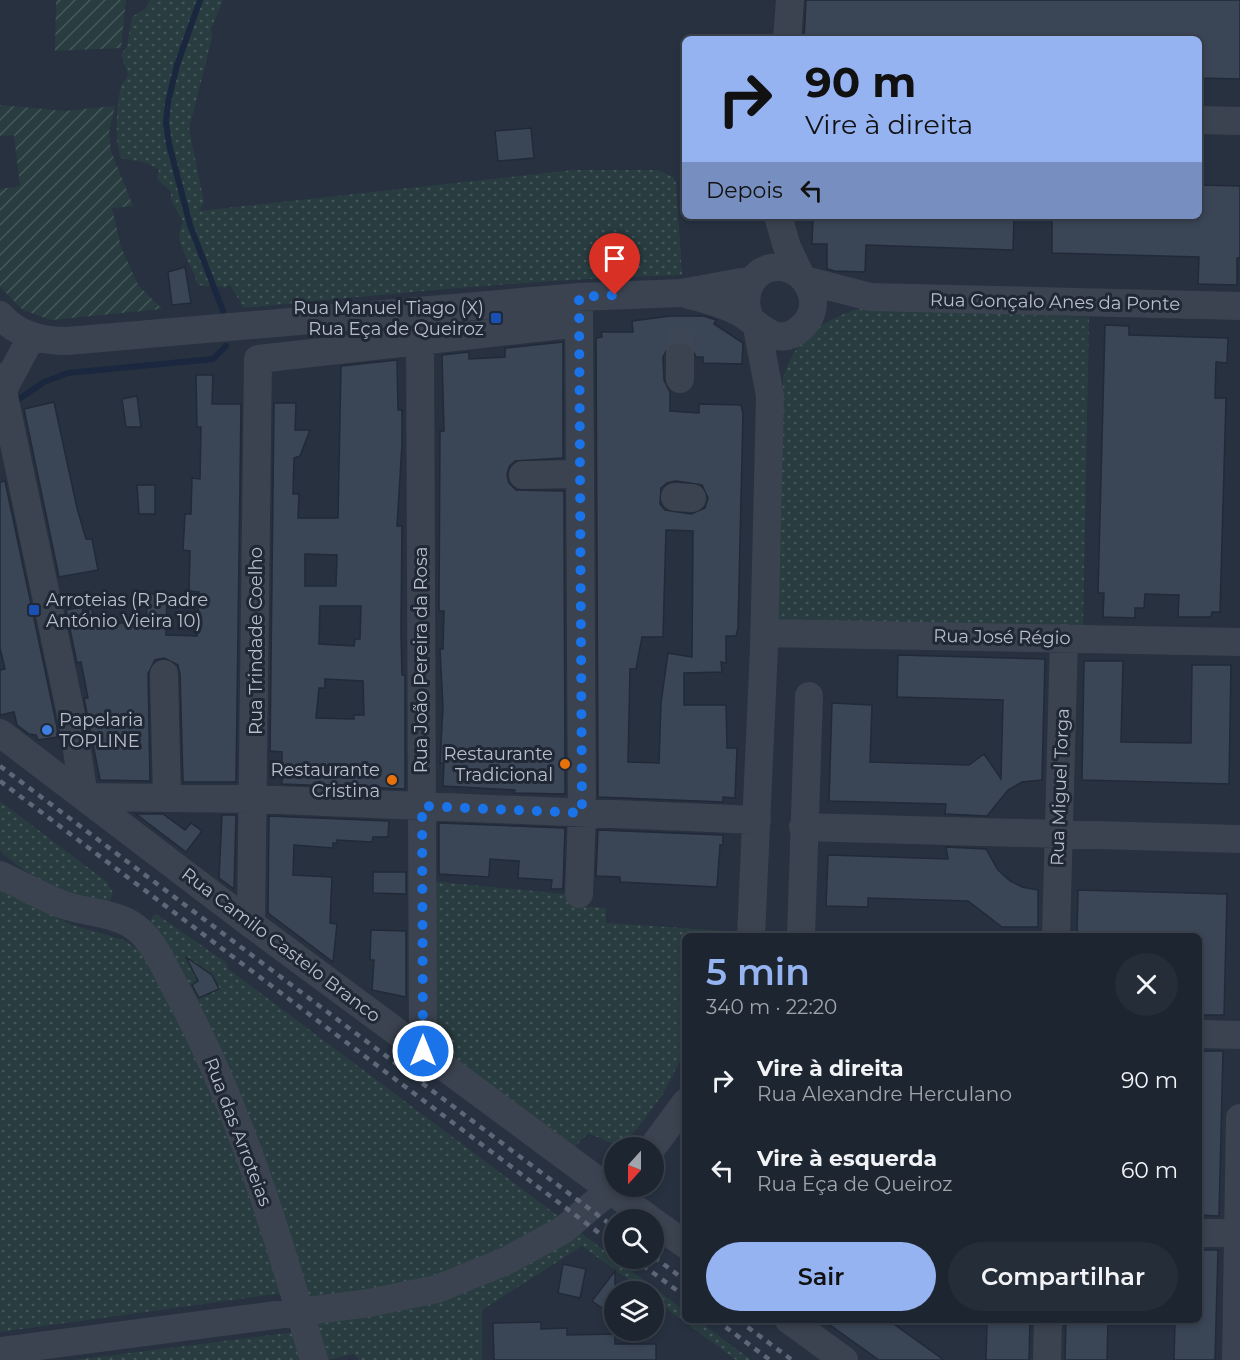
<!DOCTYPE html>
<html lang="pt">
<head>
<meta charset="utf-8">
<style>
	:root { --surface:#1d2530; --page:#252d38; --text:#f1f3f6; --muted:#a0a5ab; --line:#3b424c; --accent:#95b2f1 }
	body { margin:0; font-family:Montserrat,sans-serif; background:var(--page); color:var(--text); height:100vh; display:flex; flex-direction:column; font-size:22px; white-space:nowrap }
	* { box-sizing:border-box; margin:0 }
	p { font-size:20px; color:var(--muted) }
	.icon { flex:none; width:33px; height:33px; fill:none; stroke:currentColor; stroke-width:2; stroke-linecap:round; stroke-linejoin:round }
	.map { position:relative; flex:1; overflow:hidden }
	.panel { position:absolute; left:682px; top:933px; width:520px; height:390px; display:flex; flex-direction:column; background:var(--surface); border-radius:9px; box-shadow:0 3px 9px #0003,0 0 0 2px var(--line) }
	.panel>* { flex:none }
	.hud { position:absolute; left:682px; top:36px; width:520px; height:183px; border-radius:9px; box-shadow:0 3px 9px #0003,0 0 0 2px var(--line); background:#95b2f1; color:#111; overflow:hidden }
	.needle { width:39px; rotate:201deg }
	.tools { position:absolute; left:604px; top:1137px; display:grid; gap:12px }
	.tools a { display:grid; place-items:center; width:60px; height:60px; border-radius:50%; background:var(--surface); box-shadow:0 3px 9px #0003,0 0 0 2px var(--line); font-size:30px }
	.pin { position:absolute; display:grid; place-items:center; width:51px; height:51px; color:#fff; margin:-62px -26px; border-radius:50% 50% 50% 0; rotate:-45deg; box-shadow:0 0 6px #0007 }
	.pin .icon { rotate:45deg }
	.me { position:absolute; width:66px; margin:-33px; rotate:0deg; stroke-linejoin:round; filter:drop-shadow(0 0 4px #0008) }
	.turn { display:flex; align-items:center; gap:21px; height:126px; padding:0 24px; font-size:27px }
	.turn .icon { width:78px; height:78px; stroke-width:2.5 }
	.turn b { display:block; font-size:42px; line-height:51px }
	.then { display:flex; align-items:center; height:57px; padding:0 24px; background:#0003; gap:12px; font-size:22px }
	.round { display:grid; place-items:center; flex:none; width:63px; height:63px; border-radius:32px; background:var(--page) }
	.headline { display:flex; align-items:center; justify-content:space-between; height:102px; padding:0 24px }
	h1 { font-size:36px; font-weight:600; line-height:45px; color:var(--accent) }
	.button { display:flex; gap:12px; margin-top:auto; padding:12px 24px }
	.button a { flex:1; height:69px; border-radius:36px; background:var(--accent); color:#111; font-size:24px; font-weight:600; line-height:69px; text-align:center }
	.button a+a { background:var(--page); color:var(--text) }
	ul { padding:0; list-style:none }
	li { display:flex; align-items:center; gap:18px; height:90px; padding:0 24px }
	li div { flex:1 }
	li b { display:block; font-size:22px }
	li em { font-style:normal }
	.map>svg:first-child { display:block }
	.grass { fill:url(#grass-dots) }
	.garden { fill:url(#garden-furrows) }
	.lines { fill:none; stroke-linecap:round; stroke-linejoin:round }
	.stream { stroke:#1a273e; stroke-width:6 }
	.building { fill:#3a4556; stroke:#222a38; stroke-width:1.5; fill-rule:evenodd }
	.minor-tunnel { stroke:#3d4655; stroke-width:28; stroke-dasharray:28 14; stroke-linecap:butt }
	.minor { stroke:#3b4350; stroke-width:28 }
	.rail { stroke:#5e6777; stroke-width:4.5; stroke-dasharray:6 6; stroke-linecap:butt }
	.route { stroke:#1a73e8; stroke-width:10; stroke-dasharray:0 18 }
	.transit-dot { fill:#1a4fb4; stroke:#202836; stroke-width:2 }
	.shop-dot { fill:#3f7fe0; stroke:#202836; stroke-width:2 }
	.food-dot { fill:#e8710a; stroke:#202836; stroke-width:2 }
	.labels { text-anchor:middle; dominant-baseline:central; stroke-width:6; stroke-linejoin:round; paint-order:stroke }
	.street-label { font-size:18px; fill:#b8beca; stroke:#202836 }
	.poi-label { font-size:18px; fill:#b8beca; stroke:#202836; text-anchor:end }
</style>
</head>
<body>
<div class="map">
<svg width="1240" height="1360" viewBox="0 0 1240 1360">
	<defs>
		<pattern id="grass-dots" width="8" height="8" patternUnits="userSpaceOnUse" patternTransform="scale(1.5)"><rect width="8" height="8" fill="#293d41"/><path d="M2 2h.1M6 6h.1" fill="none" stroke="#46575b" stroke-width="1.8" stroke-linecap="round"/></pattern>
		<pattern id="garden-furrows" width="10" height="10" patternUnits="userSpaceOnUse" patternTransform="scale(1.5)"><rect width="10" height="10" fill="#293d41"/><path d="M-1 1l2-2M0 10L10 0M9 11l2-2" fill="none" stroke="#46575b"/></pattern>
	</defs>
	<rect width="100%" height="100%" fill="#273140"/>
	<!-- grass -->
	<path class="grass" d="M150,0H223L211,29L212,38L189,129L204,202L199,211L573,170H658L673,177L676,183L682,275C535,279 390,294 244,308L230,285L225,288C215,284 205,288 197,284C194,267 180,252 179,235C179,233 182,225 183,221L171,200V192L157,179L159,169L147,163L121,158C114,145 117,101 121,86C122,82 127,79 128,74L121,55L127,46L132,17L146,8Z
		M857,309L1089,317L1083,627L777,621L783,378C797,336 817,324 857,309Z
		M0,801L107,882L113,893L109,905C70,901 29,877 0,851Z
		M430,881L565,894L579,906L606,908V923L728,931L727,936H686L685,1051L663,1094L644,1120L621,1147L588,1133L572,1150L428,1044Z
		M0,889L72,925L124,940L145,955L222,1102L284,1293L0,1332Z
		M156,914L221,959L228,965L227,968L685,1311L686,1320H698L751,1360H736L654,1299V1292L644,1291L582,1246L482,1310V1360H359L354,1354L327,1360L150,924L152,917Z
		M295,1332L304,1360H74Z"/>
	<!-- garden -->
	<path class="garden" d="M56,0H126L121,48L55,51Z
		M0,105L65,111L115,106L109,132L111,151L133,206L112,208L121,247L138,285L162,309L51,320L23,310L0,287V189L20,186L14,135L0,136Z"/>
	<g class="lines">
		<!-- stream -->
		<path class="stream" d="M200,0L177,65L168,102L166,123L169,144L190,225L223,311
			M19,399L44,382L68,373L213,359L226,346"/>
	</g>
	<!-- building -->
	<path class="building" d="M806,0H1240V79L1200,78V39H804Z
		M531,128L534,158L498,161L495,131Z
		M1200,185L1240,186V258H1237V285L1198,284L1199,257L1052,253V216H1200Z
		M813,216H1014L1013,250L866,245L865,272L835,271L827,269V244H812Z
		M185,267L191,303L172,305L168,272Z
		M670,316H704L716,320L714,324L743,343L742,364L703,363V357H696L689,343L681,341L671,343L663,357L664,380L670,392V411L699,413V404L741,405L743,413L738,628L736,636H726V663L721,662L722,672L684,673V705H726L727,748H737L735,798L723,797V802L598,797L596,338L602,337L601,332H633L632,321ZM676,481L702,485L708,498L705,508L691,514L665,510L660,504L661,488L667,483ZM666,530L693,531L692,657L668,653L661,703L659,763L628,762L630,669H636L642,637H663Z
		M1105,325L1129,326V335L1228,338L1227,363L1216,362L1215,398H1226L1220,612H1212L1211,617H1178L1179,595L1145,594L1144,608H1135V618L1103,617L1104,593H1098Z
		M563,342V458L515,461L509,467L507,475L509,483L516,490L564,491L565,794L514,793L515,790L443,786L444,763H440L443,707L440,649H443L444,611H439L440,431H444L442,355L469,352V359L505,357V348Z
		M397,360L398,410H402V444L397,526H402L401,633L402,675H405V789L282,784V752L270,751L274,403H296L295,430H310L300,456L294,458L293,494H299L298,518H338L341,366ZM305,554L337,555L336,586H305ZM320,606H361L360,639H355L354,646L319,644ZM325,679L363,681L364,715H354V719L316,718L319,688H325Z
		M196,375H213L212,404H241L236,782H183L180,674L178,665L164,658L155,660L148,674L150,781L100,780L84,698H88L81,662L77,663L66,610L82,607L83,611L92,609L94,623H147L146,594H167L166,635L197,636L199,592L189,591L190,551L183,550L185,514H191L192,478L200,479L201,427H197Z
		M137,396L141,427H126L122,399Z
		M54,402L77,508L86,539H92L98,570L59,577L24,409Z
		M5,481L57,727L58,737L38,740L36,735L29,734L17,725L14,712L0,715V670L5,669L0,648V482Z
		M137,485H155V514H139Z
		M898,655L1045,659L1042,780L1022,782L1008,790L987,816L945,814L946,804L829,801L832,703L872,705L870,762L969,765L984,754L1001,779L1003,700L897,697Z
		M1084,661H1123L1121,742L1191,743L1192,665H1231L1229,784L1082,780Z
		M136,814H163L185,830L191,823L202,831L186,852Z
		M222,815H236L234,889L219,878Z
		M269,816L389,821L388,837H373L372,842L337,840V843H333V848L294,845L293,875L332,877L330,923L337,924L333,962L268,913Z
		M439,823L565,828L563,889H551L552,880L518,878L519,861L490,859L489,877L439,874Z
		M598,830L723,835V845H720L717,887L620,882V877L596,876Z
		M946,847L986,849L998,870L1010,881L1022,887L1038,890V927H1002L968,901L868,898V907L826,906L828,855L948,859Z
		M373,872H406V894L373,893Z
		M1078,890L1227,894L1224,1015H1200V936H1077Z
		M371,930L406,931V997L372,990L374,960H370Z
		M186,957L212,975L219,989L199,998L192,985L198,981Z
		M1200,1051H1223L1219,1216L1200,1215Z
		M1200,1250H1218L1215,1360H1174L1175,1320H1200Z
		M563,1264L586,1269L580,1298L558,1293Z
		M615,1271V1317L592,1301Z
		M823,1320H888L944,1360H879Z
		M987,1320H1030L1029,1360H986Z
		M1066,1320H1108L1107,1360H1065Z
		M541,1322V1329L567,1328V1335L615,1334V1344H656V1360H494L493,1323Z"/>
	<g class="lines">
		<!-- minor-tunnel -->
		<path class="minor-tunnel" d="M680,357L681,316"/>
		<!-- minor -->
		<path class="minor" d="M787,39L790,0
			M1200,120L1240,121
			M778,216L787,247L801,276
			M805,280L870,297L1240,306
			M689,295C705,299 722,304 737,311C759,322 777,353 804,325C824,304 808,269 780,267C751,266 740,296 750,319
			M0,315C17,335 43,341 67,341L579,297L681,293L752,280
			M420,340L423,1051
			M0,377L73,724L84,797
			M680,379V357
			M3,390L32,336
			M523,475L579,474
			M675,497L692,498
			M764,633L1240,642
			M164,674L167,797
			M0,733L251,924L651,1220
			M84,797L254,799L757,820
			M803,827L1240,839
			M0,875C20,884 40,896 61,904C84,913 115,912 135,927C155,942 165,969 177,991C240,1108 277,1233 314,1360
			M579,894L582,813L579,299
			M251,924L258,359L563,325
			M751,936L764,648L770,396L757,327
			M801,936L809,696
			M1056,936L1064,638
			M1200,1034L1240,1035
			M652,1148L686,1102
			M654,1222L686,1245
			M1200,1233H1237
			M789,1320L844,1360
			M0,1351L369,1303L437,1289L506,1261L563,1230L615,1186
			M1047,1360L1048,1320
			M1236,1360L1240,1118"/>
		<!-- rail -->
		<path class="rail" d="M0,766L615,1228
			M0,781L615,1245
			M654,1257L686,1281
			M633,1258L686,1297
			M716,1320L770,1360
			M738,1320L792,1360"/>
	</g>
	<g class="lines">
		<!-- route -->
		<path class="route" d="M423,1051L422,806L582,813L579,297L615,295"/>
	</g>
	<!-- markers -->
	<g class="transit-dot">
		<rect x="490" y="312" width="12" height="12" rx="3"/>
		<rect x="28" y="604" width="12" height="12" rx="3"/>
	</g>
	<circle class="shop-dot" cx="47" cy="730" r="6"/>
	<g class="food-dot">
		<circle cx="565" cy="764" r="6"/>
		<circle cx="392" cy="780" r="6"/>
	</g>
	<g class="labels">
		<!-- street labels -->
		<g class="street-label">
			<text transform="translate(1055 302) rotate(1)">Rua Gonçalo Anes da Ponte</text>
			<text transform="translate(1002 637) rotate(1)">Rua José Régio</text>
			<text transform="translate(256 641) rotate(-90)">Rua Trindade Coelho</text>
			<text transform="translate(421 660) rotate(-90)">Rua João Pereira da Rosa</text>
			<text transform="translate(1060 787) rotate(-88)">Rua Miguel Torga</text>
			<text transform="translate(281 945) rotate(37)">Rua Camilo Castelo Branco</text>
			<text transform="translate(238 1132) rotate(69)">Rua das Arroteias</text>
		</g>
		<!-- poi labels -->
		<g class="poi-label">
			<text x="484" y="308">Rua Manuel Tiago (X)<tspan x="484" dy="21">Rua Eça de Queiroz</tspan></text>
			<text x="46" y="600" text-anchor="start">Arroteias (R Padre<tspan x="46" dy="21">António Vieira 10)</tspan></text>
			<text x="59" y="720" text-anchor="start">Papelaria<tspan x="59" dy="21">TOPLINE</tspan></text>
			<text x="553" y="754">Restaurante<tspan x="553" dy="21">Tradicional</tspan></text>
			<text x="380" y="770">Restaurante<tspan x="380" dy="21">Cristina</tspan></text>
		</g>
	</g>
</svg>
<div class="tools">
<a><svg class="needle" viewBox="-14 -14 28 28"><path d="M0-13l5 13h-10z" fill="#e53935"/><path d="M0 13l5-13h-10z" fill="#a0a5ab"/></svg></a>
<a><svg class="icon" aria-label="search" viewBox="0 0 24 24"><circle cx="10" cy="10" r="6"/><path d="M15 15l6 6"/></svg></a>
<a><svg class="icon" aria-label="layers" viewBox="0 0 24 24"><path d="M12 4l9 5-9 5-9-5zM3 14l9 5 9-5"/></svg></a>
</div>
<div class="pin" style="left:615px;top:295px;background:#d93025"><svg class="icon" aria-label="arrive" viewBox="0 0 24 24"><path d="M6 21V4h12l-3 4 3 4H6"/></svg></div>
<svg class="me" style="left:423px;top:1051px" viewBox="-20 -20 40 40"><circle r="17" fill="#1a73e8" stroke="#fff" stroke-width="3"/><path d="M0-11L8 9 0 5-8 9z" fill="#fff"/></svg>
<div class="hud">
<div class="turn"><svg class="icon" aria-label="right" viewBox="0 0 24 24"><path d="M7 20v-9h11M14 6l5 5-5 5"/></svg><div><b>90 m</b>Vire à direita</div></div>
<div class="then">Depois<svg class="icon" aria-label="left" viewBox="0 0 24 24"><path d="M17 20v-9H6M10 6l-5 5 5 5"/></svg></div>
</div>
<section class="panel">
<div class="headline"><div><h1>5 min</h1><p>340 m · 22:20</p></div><a class="round"><svg class="icon" aria-label="close" viewBox="0 0 24 24"><path d="M6 6l12 12M18 6L6 18"/></svg></a></div>
<ul>
<li><svg class="icon" aria-label="right" viewBox="0 0 24 24"><path d="M7 20v-9h11M14 6l5 5-5 5"/></svg><div><b>Vire à direita</b><p>Rua Alexandre Herculano</p></div><em>90 m</em></li>
<li><svg class="icon" aria-label="left" viewBox="0 0 24 24"><path d="M17 20v-9H6M10 6l-5 5 5 5"/></svg><div><b>Vire à esquerda</b><p>Rua Eça de Queiroz</p></div><em>60 m</em></li>
</ul>
<div class="button"><a>Sair</a><a>Compartilhar</a></div>
</section>
</div>
</body>
</html>
